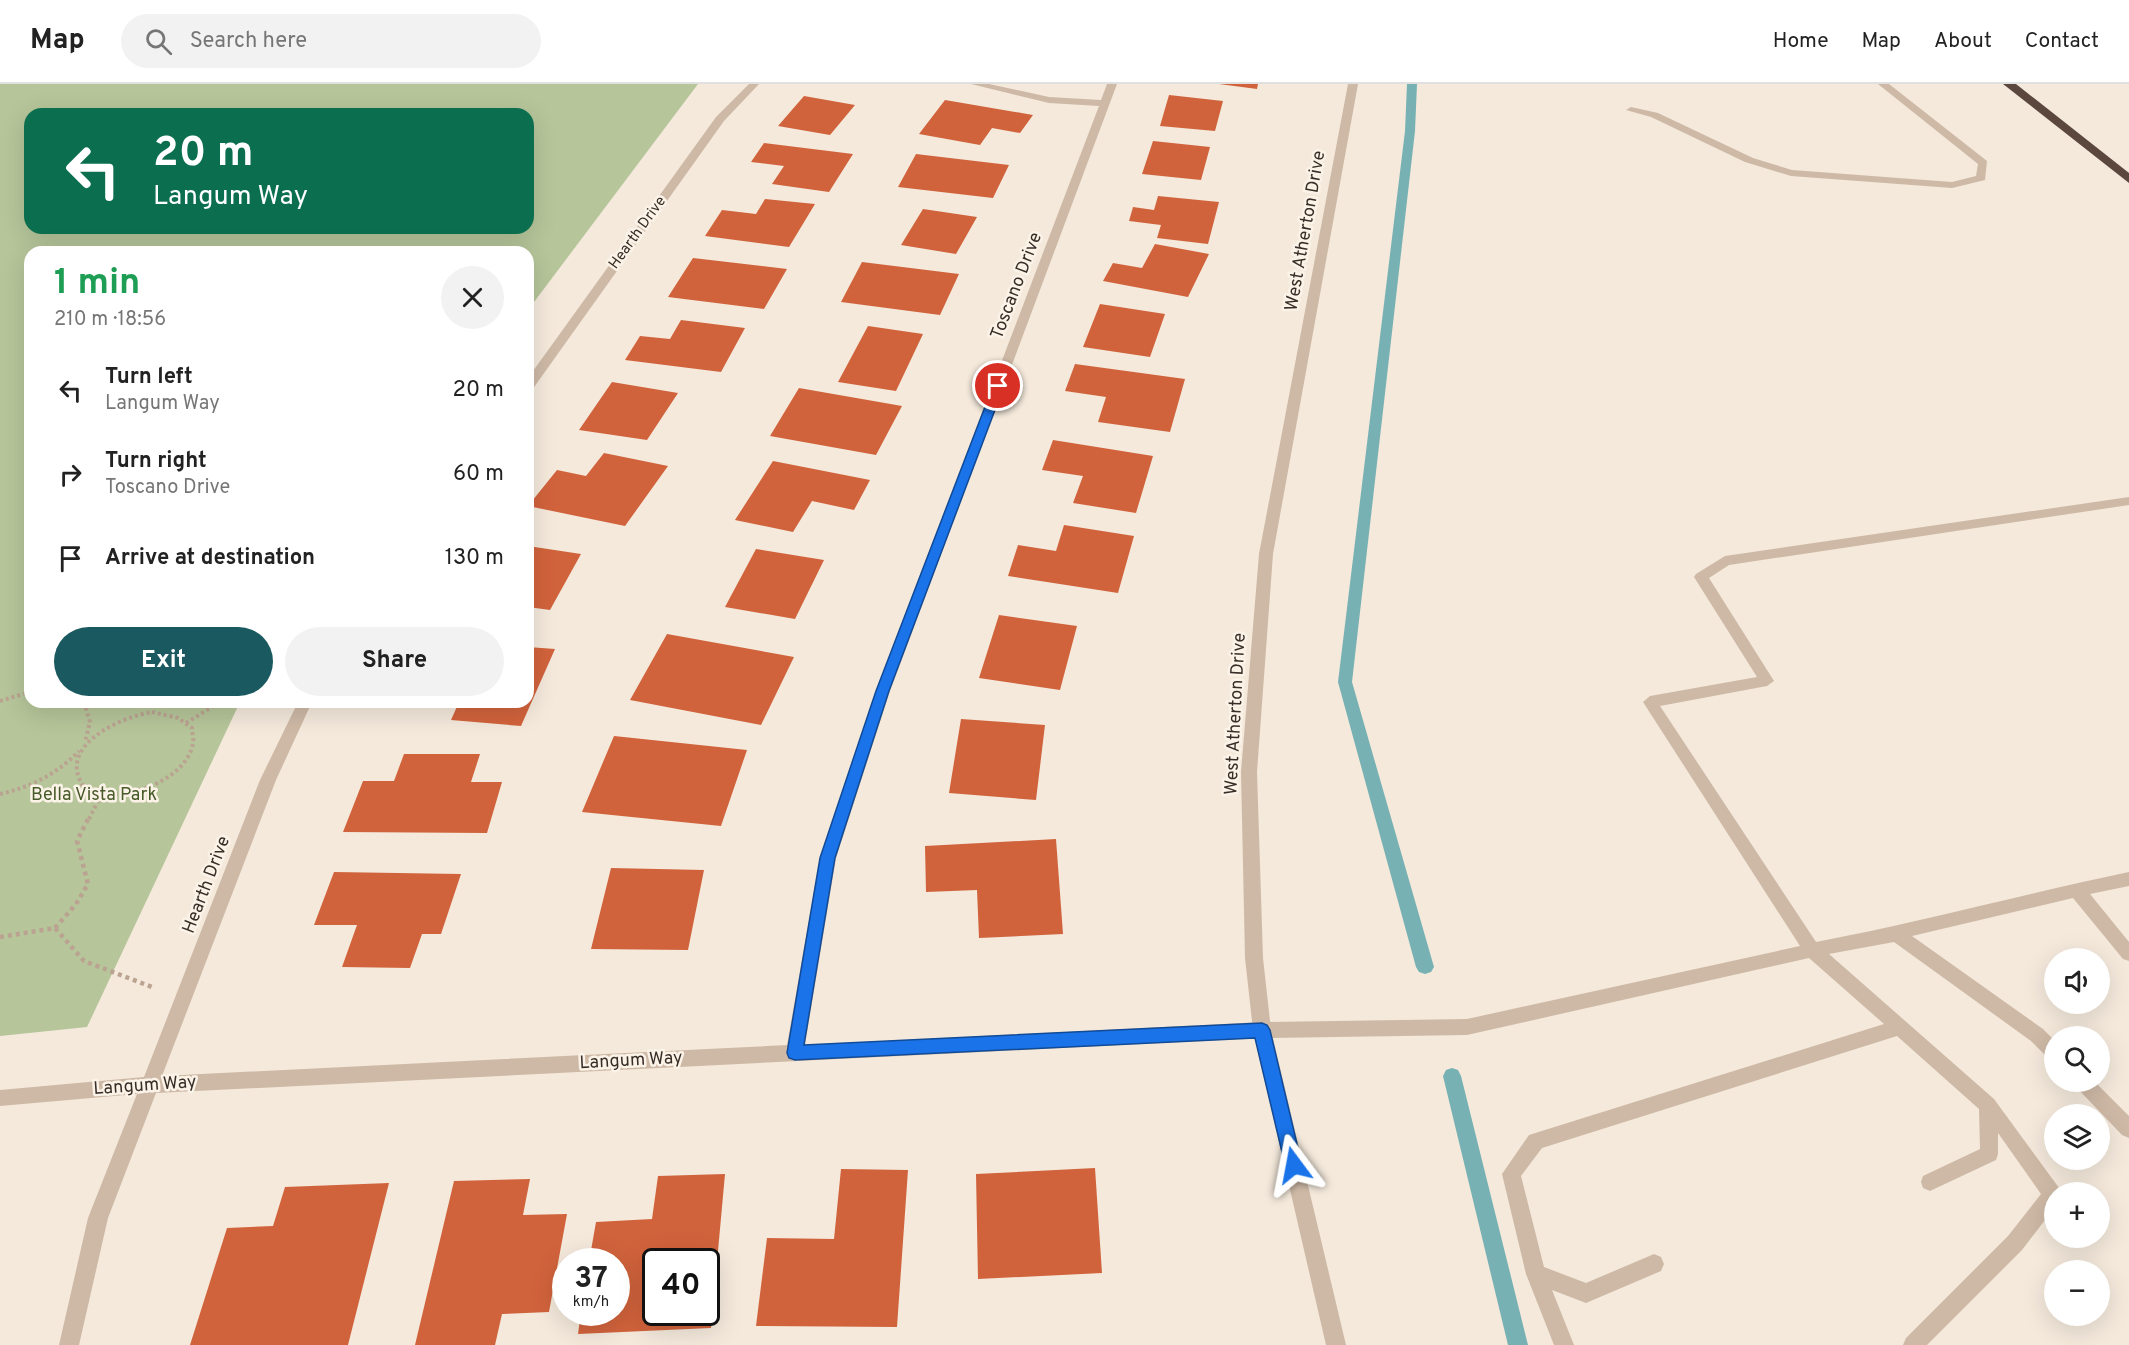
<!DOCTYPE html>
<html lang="en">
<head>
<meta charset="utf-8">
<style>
	:root { --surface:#fff; --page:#f2f2f2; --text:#222; --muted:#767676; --line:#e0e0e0; --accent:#19595f }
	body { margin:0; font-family:Overpass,sans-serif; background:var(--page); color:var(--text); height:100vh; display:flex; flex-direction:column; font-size:22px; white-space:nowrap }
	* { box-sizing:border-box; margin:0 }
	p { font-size:20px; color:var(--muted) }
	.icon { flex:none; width:33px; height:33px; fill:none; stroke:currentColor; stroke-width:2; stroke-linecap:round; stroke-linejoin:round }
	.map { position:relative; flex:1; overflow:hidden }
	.side { position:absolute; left:24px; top:162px; width:510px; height:462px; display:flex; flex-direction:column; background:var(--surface); border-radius:18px; box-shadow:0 6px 24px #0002 }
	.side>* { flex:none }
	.top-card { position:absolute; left:24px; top:24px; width:510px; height:126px; border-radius:18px; box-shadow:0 6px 24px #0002; background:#0b6e4f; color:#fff; overflow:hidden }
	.tools { position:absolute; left:2044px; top:864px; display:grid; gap:12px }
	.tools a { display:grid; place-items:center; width:66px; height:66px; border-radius:50%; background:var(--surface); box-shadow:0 6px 24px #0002; font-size:30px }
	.speed { position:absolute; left:552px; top:1164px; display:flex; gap:12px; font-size:30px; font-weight:700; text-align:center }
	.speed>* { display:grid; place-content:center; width:78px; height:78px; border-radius:50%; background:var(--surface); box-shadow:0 6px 24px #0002; line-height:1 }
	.speed small { font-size:15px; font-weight:400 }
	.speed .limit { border:3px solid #111; border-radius:9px; background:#fff; color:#111 }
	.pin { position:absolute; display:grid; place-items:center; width:51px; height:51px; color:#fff; margin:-26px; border:3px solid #fff; border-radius:50%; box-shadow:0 2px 6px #0007 }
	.me { position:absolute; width:66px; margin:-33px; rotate:347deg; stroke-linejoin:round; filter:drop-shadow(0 0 4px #0008) }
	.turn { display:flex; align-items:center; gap:21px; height:126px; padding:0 30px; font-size:27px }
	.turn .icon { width:78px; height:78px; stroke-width:2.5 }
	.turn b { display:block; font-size:42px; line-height:51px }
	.round { display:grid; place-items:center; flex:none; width:63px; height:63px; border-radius:32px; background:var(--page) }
	.overview { display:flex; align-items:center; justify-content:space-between; height:102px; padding:0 30px }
	h1 { font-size:36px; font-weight:700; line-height:45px; color:#1e9e55 }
	.action { display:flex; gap:12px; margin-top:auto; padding:12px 30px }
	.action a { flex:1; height:69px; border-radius:36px; background:var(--accent); color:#fff; font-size:24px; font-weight:700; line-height:69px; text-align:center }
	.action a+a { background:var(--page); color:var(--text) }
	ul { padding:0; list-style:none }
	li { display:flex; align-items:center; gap:18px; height:84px; padding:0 30px }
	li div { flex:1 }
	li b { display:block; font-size:22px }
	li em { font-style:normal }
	header { display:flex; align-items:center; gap:36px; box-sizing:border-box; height:84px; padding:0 30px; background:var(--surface); border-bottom:2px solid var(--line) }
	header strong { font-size:28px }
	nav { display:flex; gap:33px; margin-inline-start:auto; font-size:21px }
	.search { width:420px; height:54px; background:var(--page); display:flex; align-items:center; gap:15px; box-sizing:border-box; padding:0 21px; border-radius:33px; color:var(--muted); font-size:22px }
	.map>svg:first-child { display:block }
	.green { fill:#b6c59a; fill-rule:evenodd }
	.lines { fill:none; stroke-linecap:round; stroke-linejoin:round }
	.stream { fill:#77b1b4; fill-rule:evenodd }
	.building { fill:#d1633c; fill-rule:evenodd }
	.path-far1 { stroke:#baa390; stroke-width:4; stroke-dasharray:3 3; stroke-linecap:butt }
	.path { stroke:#baa390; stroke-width:4.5; stroke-dasharray:4 4; stroke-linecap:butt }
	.service { fill:#ceb9a6; fill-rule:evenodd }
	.minor { fill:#ceb9a6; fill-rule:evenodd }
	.tertiary { fill:#ceb9a6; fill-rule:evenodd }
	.motorway { fill:#5b473e; fill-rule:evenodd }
	.route { fill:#1a73e8; stroke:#114b97; stroke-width:1.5 }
	.labels { text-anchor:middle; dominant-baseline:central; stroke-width:5; stroke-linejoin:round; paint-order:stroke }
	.far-street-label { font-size:15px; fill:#392d27; stroke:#fbf3e8 }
	.street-label { font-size:18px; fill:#392d27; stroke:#fbf3e8 }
	.park-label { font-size:18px; fill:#475a29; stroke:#fbf3e8 }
</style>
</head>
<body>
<header>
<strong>Map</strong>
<div class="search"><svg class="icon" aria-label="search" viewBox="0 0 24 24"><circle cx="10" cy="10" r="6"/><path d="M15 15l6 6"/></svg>Search here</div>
<nav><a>Home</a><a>Map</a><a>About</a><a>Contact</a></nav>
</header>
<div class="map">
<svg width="2129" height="1261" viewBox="0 0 2129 1261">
	<rect width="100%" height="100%" fill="#f4e9db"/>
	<!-- green -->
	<path class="green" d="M0,0H698L528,226V168H30V618H240L87,943L0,952ZM30,30H528V144H30Z"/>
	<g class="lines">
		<!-- stream -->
		<path class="stream" d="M1407,0H1417L1415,47L1352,598L1434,883L1431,888L1425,890L1419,888L1416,883L1338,598L1405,47Z
			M1452,984L1458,986L1461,992L1528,1261H1508L1443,992L1446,986Z"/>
	</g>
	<!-- building -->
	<path class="building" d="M1219,0H1258L1257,5Z
		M1169,11L1223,17L1215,47L1160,42Z
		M804,12L855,21L830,51L778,42Z
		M945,16L1033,31L1020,49L992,44L980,61L919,50Z
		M1153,57L1210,63L1201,96L1142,90Z
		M764,59L853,70L829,108L772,100L784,82L751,78Z
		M916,70L1009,81L993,114L898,103Z
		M1158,112L1219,118L1208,160L1157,154L1161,141L1129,137L1133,123L1154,126Z
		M765,115L815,120L789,163L705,152L722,126L756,130Z
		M923,125L977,133L956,170L901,161Z
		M1155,160L1209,170L1188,213L1103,197L1113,179L1142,184Z
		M693,174L787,185L764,225L668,213Z
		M862,178L959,190L940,231L841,218Z
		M1100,220L1165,230L1150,273L1083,263Z
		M681,236L745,244L721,288L625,276L640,252L670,255Z
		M868,242L923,250L896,307L838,298Z
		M1075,280L1185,295L1170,348L1098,338L1106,313L1065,307Z
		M612,298L678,309L647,356L579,346Z
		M799,304L902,322L876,371L770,352Z
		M1053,356L1153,372L1136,429L1073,419L1083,392L1042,386Z
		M604,369L668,382L625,442L528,422L557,386L586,392Z
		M773,377L870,396L854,426L812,417L793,448L735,436Z
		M1064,441L1134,452L1118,509L1008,492L1018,461L1056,467Z
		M528,462L581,470L550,526L528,523Z
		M756,465L824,476L795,535L725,523Z
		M999,531L1077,542L1060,606L979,594Z
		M667,550L794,573L761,641L630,616Z
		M528,563L555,565L521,642L451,636L459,618H528Z
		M961,635L1045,641L1036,716L949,709Z
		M614,652L747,666L721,742L582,728Z
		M404,670H480L471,698H502L487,749L343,748L363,697H394Z
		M1056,755L1063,850L979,854L977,806L926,808L925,762Z
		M611,784L704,786L688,866L591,865Z
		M334,788L461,790L441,850H422L410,884L342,883L357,841H314Z
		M1095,1084L1102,1189L978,1195L976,1090Z
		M841,1085L908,1086L897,1243L756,1242L767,1154L834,1155Z
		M725,1090L711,1244L578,1250L581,1228H616V1178H589L596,1138L652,1135L658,1092ZM656,1178H706V1228H656Z
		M530,1095L523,1131L567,1130L549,1228L502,1230L495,1261H415L454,1097Z
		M389,1099L348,1261H190L227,1144L273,1142L285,1103Z"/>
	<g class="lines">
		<!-- path-far1 -->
		<path class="path-far1" d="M0,617L30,608
			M84,618L90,638L85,658
			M152,628L178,634L192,644C192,649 194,655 193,659C187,698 116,723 84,703C55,662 121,633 152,628Z
			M186,639L220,618
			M0,710C31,703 57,690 79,667
			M89,735L101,711"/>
		<!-- path -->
		<path class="path" d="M55,844L76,820L88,800L77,757L89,733
			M0,853L55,844L84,877L152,903"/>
		<!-- service -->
		<path class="service" d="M1878,0H1889L1987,77L1985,96L1952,104L1791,92L1745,78L1651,33L1626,26L1631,23L1658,29L1753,74L1792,86L1952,98L1976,92L1978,80Z
			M2129,413V421L1729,481L1709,494L1774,597L1767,602L1660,622L1816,858C1921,838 2024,810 2129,788V802L2090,810L2129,858V877L2123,875L2073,814L1912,852L2043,945L2055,957V977L2049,975L2031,957L1894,858L1829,870L1994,1015L2062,1108H2055V1123L2022,1166L1927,1261H1903L1906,1254L2008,1152L2041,1110L1998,1049V1070L1996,1076L1930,1107L1923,1104L1921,1098L1923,1092L1980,1065L1979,1025L1897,952L1542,1064L1521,1092L1544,1183L1586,1199L1654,1170L1661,1173L1664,1180L1661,1187L1586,1219L1552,1206L1574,1261H1554L1526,1190L1502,1090L1529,1051L1884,940L1809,874L1467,951L1262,954L1256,952L1253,946L1256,940L1262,938L1467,935L1800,862L1643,618L1650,612L1757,593L1694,493L1696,490L1725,472Z
			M2074,998H2095L2129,1032V1054L2122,1051L2077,1004Z"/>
		<!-- minor -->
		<path class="minor" d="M749,0H759L724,37L532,306L528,307V294L716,33Z
			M971,0H989L1049,13L1101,16L1107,0H1117L890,607L836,774L805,961L1262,938L1268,940L1271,946L1268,952L1262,954L156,1009L108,1134L79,1261H59L88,1134L137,1010L0,1022V1006L144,993L260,696L298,618H312L276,696L162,992L787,961L820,774L876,607L1099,22L1049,19Z"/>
		<!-- tertiary -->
		<path class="tertiary" d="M1348,0H1358L1273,470L1257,688L1263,874L1271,946L1346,1261H1326L1253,946L1245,874L1241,688L1259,470Z"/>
		<!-- motorway -->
		<path class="motorway" d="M2003,0H2016L2129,89V99Z"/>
	</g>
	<!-- route -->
	<path class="route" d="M998,299L1004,302L889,607L835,774L804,961L1262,939L1267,941L1270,946L1302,1081L1300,1087L1294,1089L1288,1087L1285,1081L1255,954L795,976L789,974L787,969L820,774L876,607L993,302Z"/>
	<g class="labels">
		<!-- far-street labels -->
		<g class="far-street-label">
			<text transform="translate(638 149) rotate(-54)">Hearth Drive</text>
		</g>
		<!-- street labels -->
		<g class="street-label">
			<text transform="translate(1306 147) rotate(-80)">West Atherton Drive</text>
			<text transform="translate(1017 202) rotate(-69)">Toscano Drive</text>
			<text transform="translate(1236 630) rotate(-87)">West Atherton Drive</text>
			<text transform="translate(207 801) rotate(-69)">Hearth Drive</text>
			<text transform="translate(631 977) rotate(-3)">Langum Way</text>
			<text transform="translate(145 1002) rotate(-4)">Langum Way</text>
		</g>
		<!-- park labels -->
		<g class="park-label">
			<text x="94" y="711">Bella Vista Park</text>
		</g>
	</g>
</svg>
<div class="tools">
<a><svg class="icon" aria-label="sound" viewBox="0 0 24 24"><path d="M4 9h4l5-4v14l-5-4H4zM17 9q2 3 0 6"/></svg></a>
<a><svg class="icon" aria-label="search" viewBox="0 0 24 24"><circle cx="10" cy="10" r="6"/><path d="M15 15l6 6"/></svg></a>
<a><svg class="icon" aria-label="layers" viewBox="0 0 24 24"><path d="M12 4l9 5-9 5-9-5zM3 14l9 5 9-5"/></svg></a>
<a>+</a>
<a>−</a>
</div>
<div class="speed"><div>37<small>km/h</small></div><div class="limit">40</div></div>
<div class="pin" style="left:998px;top:302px;background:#d93025"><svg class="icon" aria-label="arrive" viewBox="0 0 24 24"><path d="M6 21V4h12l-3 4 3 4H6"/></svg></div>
<svg class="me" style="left:1294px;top:1081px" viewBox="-20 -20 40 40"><path d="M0-17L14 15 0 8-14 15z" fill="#1a73e8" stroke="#fff" stroke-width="4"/></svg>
<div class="top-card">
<div class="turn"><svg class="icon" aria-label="left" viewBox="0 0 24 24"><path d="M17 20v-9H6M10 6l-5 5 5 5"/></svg><div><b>20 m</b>Langum Way</div></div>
</div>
<section class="side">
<div class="overview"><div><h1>1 min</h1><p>210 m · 18:56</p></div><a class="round"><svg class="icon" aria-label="close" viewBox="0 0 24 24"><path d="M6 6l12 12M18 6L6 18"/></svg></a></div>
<ul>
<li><svg class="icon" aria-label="left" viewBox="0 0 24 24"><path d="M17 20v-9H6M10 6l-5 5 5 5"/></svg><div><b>Turn left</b><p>Langum Way</p></div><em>20 m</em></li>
<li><svg class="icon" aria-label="right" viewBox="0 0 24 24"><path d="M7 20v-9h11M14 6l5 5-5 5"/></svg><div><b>Turn right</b><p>Toscano Drive</p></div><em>60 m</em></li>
<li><svg class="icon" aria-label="arrive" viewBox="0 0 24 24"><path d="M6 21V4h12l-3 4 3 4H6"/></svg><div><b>Arrive at destination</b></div><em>130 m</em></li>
</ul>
<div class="action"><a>Exit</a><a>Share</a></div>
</section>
</div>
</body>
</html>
